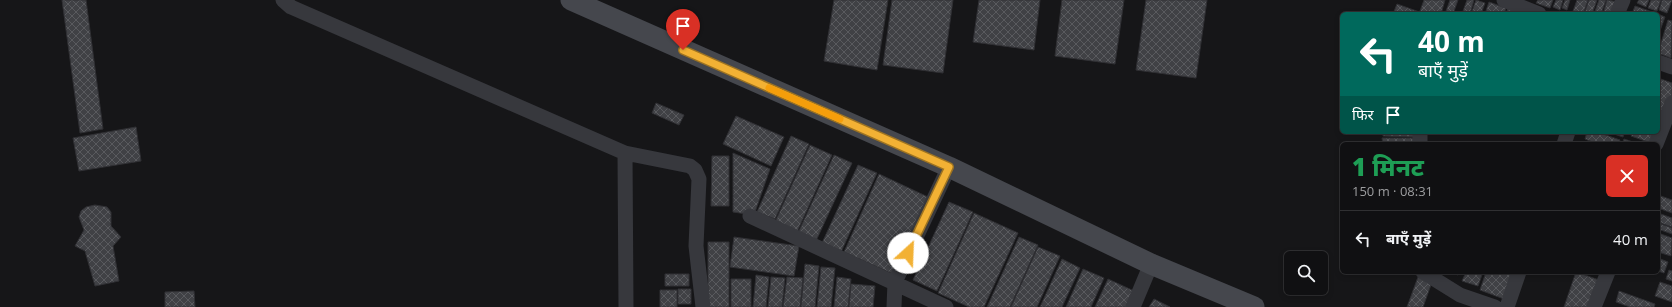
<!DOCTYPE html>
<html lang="hi">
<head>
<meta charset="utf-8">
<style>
	:root { --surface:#101012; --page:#1e1e20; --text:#f1f3f6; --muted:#9c9d9f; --line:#303032 }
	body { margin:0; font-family:"Open Sans","Noto Sans Devanagari",sans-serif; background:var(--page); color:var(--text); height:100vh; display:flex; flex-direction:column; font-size:15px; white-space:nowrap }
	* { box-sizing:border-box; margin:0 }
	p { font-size:13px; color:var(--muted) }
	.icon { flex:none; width:22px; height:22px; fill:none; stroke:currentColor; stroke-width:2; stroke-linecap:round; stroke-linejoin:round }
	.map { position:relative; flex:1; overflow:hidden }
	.sheet { position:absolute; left:1340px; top:142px; width:320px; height:132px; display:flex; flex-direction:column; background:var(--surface); border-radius:6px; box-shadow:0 2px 6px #0003,0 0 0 1px var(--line) }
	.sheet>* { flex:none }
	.guide { position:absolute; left:1340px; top:12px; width:320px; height:122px; border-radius:6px; box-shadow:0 2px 6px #0003,0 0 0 1px var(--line); background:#00695c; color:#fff; overflow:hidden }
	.fabs { position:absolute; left:1284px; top:251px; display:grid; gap:8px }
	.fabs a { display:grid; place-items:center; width:44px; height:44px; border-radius:6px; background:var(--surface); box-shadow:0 2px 6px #0003,0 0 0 1px var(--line); font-size:20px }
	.pin { position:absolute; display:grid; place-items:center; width:34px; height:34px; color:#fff; margin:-41px -17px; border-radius:50% 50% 50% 0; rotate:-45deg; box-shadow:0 0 4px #0007 }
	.pin .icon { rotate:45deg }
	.me { position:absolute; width:44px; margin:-22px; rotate:25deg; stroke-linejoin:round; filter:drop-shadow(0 0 3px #0008) }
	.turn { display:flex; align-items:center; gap:14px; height:84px; padding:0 12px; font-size:18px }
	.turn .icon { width:52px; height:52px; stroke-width:2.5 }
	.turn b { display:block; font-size:28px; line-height:34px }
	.then { display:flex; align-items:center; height:38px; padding:0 12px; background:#0003; gap:8px; font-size:15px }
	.round { display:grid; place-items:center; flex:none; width:42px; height:42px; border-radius:6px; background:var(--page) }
	.head { display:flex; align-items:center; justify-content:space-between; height:68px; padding:0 12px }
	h1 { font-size:24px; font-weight:800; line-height:30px; color:#1e9e55 }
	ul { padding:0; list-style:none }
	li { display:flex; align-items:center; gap:12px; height:56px; padding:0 12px; border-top:1px solid var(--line) }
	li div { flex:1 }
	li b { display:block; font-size:15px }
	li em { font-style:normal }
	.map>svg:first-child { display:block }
	.building { fill:url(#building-cross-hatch); stroke:#303034 }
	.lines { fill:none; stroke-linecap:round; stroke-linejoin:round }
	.street { stroke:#37383d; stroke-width:15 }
	.secondary { stroke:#45474d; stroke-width:21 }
	.route-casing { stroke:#9d7322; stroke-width:10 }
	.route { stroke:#f2b134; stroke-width:7 }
	.slow { stroke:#f59e0b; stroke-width:7 }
</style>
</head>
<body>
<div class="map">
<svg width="1672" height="307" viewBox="0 0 1672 307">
	<defs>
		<pattern id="building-cross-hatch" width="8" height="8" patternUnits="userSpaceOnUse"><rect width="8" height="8" fill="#404145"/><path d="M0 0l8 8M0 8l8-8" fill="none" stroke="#595a5e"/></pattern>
	</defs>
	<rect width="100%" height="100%" fill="#161618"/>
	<!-- building -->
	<path class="building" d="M62,0H86L103,129L80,133Z
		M834,0H888L877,70L824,61Z
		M892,0H953L943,73L883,65Z
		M979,0H1040L1034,50L973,42Z
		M1062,0H1124L1115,64L1055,56Z
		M1146,0H1207L1196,78L1136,70Z
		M1424,0H1445L1441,14H1429L1420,11Z
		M1450,0H1458L1453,14H1445Z
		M1467,0H1474L1470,14H1462Z
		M1476,0L1485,3L1481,14H1471Z
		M1538,0H1553L1550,8L1536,3Z
		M1556,0H1563L1560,10L1553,7Z
		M1565,0H1570L1567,10L1562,8Z
		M1577,0H1588L1583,14H1572Z
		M1589,0H1597L1592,14H1584Z
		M1599,0H1606L1601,14H1594Z
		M1607,0L1619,2L1615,14H1603Z
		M1639,0H1649L1646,7L1637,3Z
		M1651,0H1661L1657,11L1648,8Z
		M1662,0H1672L1667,13L1659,10Z
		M1489,2L1506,8L1504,14H1485Z
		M1397,4L1425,14H1393Z
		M1635,6L1658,14H1632Z
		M1508,8L1523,14H1506Z
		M1658,14L1665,17L1658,36Z
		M1668,20L1672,21L1671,58L1658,53Z
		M1658,78L1672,83V95L1666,112L1658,109Z
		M656,103L684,115L679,125L652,113Z
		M736,116L784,137L771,166L723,144Z
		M136,127L141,161L79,171L73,138Z
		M1383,132H1414V137L1383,136Z
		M1587,132H1597L1620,140L1618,144H1598L1585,139Z
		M1608,132H1624L1623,137Z
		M1633,132H1653L1654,144L1631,136Z
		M791,136L809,144L775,219L757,212Z
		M1382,138H1413V144H1383Z
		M1624,139L1639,144H1622Z
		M810,145L832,155L797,232L775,222Z
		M733,153L770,169L754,215L733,212Z
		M834,155L852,163L815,243L797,235Z
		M712,156H729V206H711Z
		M858,165L877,173L841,252L822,243Z
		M879,174L928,197L893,274L844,252Z
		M1658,195L1672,200V213L1658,208Z
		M949,202L973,212L937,291L913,280Z
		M95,205L107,207L111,212V226L121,237L113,246L119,281L95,286L85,251L75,246L84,230L79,217L81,211L86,207Z
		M974,213L1018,233L984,307H969L938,293Z
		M1658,213L1672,218V227L1658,222Z
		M1658,223L1672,228V234L1658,229Z
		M1658,233L1672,238L1671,256L1658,252Z
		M734,237L799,246L794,276L730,267Z
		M1019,237L1038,245L1010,307H987Z
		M708,242H729V307H708Z
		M1038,247L1060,256L1037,307H1011Z
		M1658,258L1668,262L1664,273L1658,271Z
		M1062,259L1080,268L1062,307H1040Z
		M805,264L819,266L815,307H801Z
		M821,267L835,268L831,307H817Z
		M1083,269L1104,278L1091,307H1066Z
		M1669,270L1672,271V281L1666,279Z
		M1449,272H1459L1458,275Z
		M1466,272H1483L1478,286L1462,281Z
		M1486,272H1514L1504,299L1480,290Z
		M1576,272L1602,281L1593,307H1564Z
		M665,274H689V286H665Z
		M756,275L769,277L766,307H753Z
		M771,277L785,278L782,307H768Z
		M787,277L803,278L800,307H783Z
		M837,277L851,279L848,307H834Z
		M1418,277L1432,282L1423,307H1407Z
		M731,279H751V307H731Z
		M1108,279L1134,291L1126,307H1095Z
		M1660,282L1672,286V302L1655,296Z
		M851,284L875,286L873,307H849Z
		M678,289H691V304H678Z
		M660,290H677V307H660Z
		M194,291L195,307H165V292Z
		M1619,291L1655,304L1654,307H1630L1616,302Z
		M1154,299L1170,307H1149Z"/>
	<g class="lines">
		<!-- street -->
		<path class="street" d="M283,0L291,7L625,153L626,307
			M1504,0L1539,14
			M1617,14L1623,0
			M1658,62L1672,67
			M1420,144V132
			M1564,144L1568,132
			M1656,144L1672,103
			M625,153L690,166L695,170L699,179L696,246L703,307
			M750,216L946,307
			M1423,272L1460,295L1495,307
			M894,307L895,282L949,167
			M1133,307L1151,264
			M1507,307L1519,272
			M1594,307L1608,272"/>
		<!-- secondary -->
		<path class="secondary" d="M571,0L949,167L1151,264L1254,307"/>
	</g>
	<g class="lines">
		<defs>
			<path id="route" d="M683,50L949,167L908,253"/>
		</defs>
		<!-- route casing -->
		<use href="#route" class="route-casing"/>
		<!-- route -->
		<use href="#route" class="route"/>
		<!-- slow -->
		<path class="slow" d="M769,88L840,119"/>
	</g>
</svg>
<div class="fabs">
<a><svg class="icon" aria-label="search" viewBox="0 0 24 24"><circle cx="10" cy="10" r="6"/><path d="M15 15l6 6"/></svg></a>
</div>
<div class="pin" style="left:683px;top:50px;background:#d93025"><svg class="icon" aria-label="arrive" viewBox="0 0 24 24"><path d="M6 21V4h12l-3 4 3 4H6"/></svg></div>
<svg class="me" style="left:908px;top:253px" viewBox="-20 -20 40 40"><circle r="19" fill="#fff"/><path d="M0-13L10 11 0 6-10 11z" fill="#f2b134"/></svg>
<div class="guide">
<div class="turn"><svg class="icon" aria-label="left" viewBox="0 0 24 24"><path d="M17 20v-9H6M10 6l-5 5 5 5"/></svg><div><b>40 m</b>बाएँ मुड़ें</div></div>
<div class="then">फिर<svg class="icon" aria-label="arrive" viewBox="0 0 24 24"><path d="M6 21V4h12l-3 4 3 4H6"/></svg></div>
</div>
<section class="sheet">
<div class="head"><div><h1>1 मिनट</h1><p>150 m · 08:31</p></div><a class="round" style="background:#d93025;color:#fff"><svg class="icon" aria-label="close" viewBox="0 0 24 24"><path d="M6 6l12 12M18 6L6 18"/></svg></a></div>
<ul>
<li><svg class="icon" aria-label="left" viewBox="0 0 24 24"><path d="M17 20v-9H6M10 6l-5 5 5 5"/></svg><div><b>बाएँ मुड़ें</b></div><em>40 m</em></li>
</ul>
</section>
</div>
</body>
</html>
